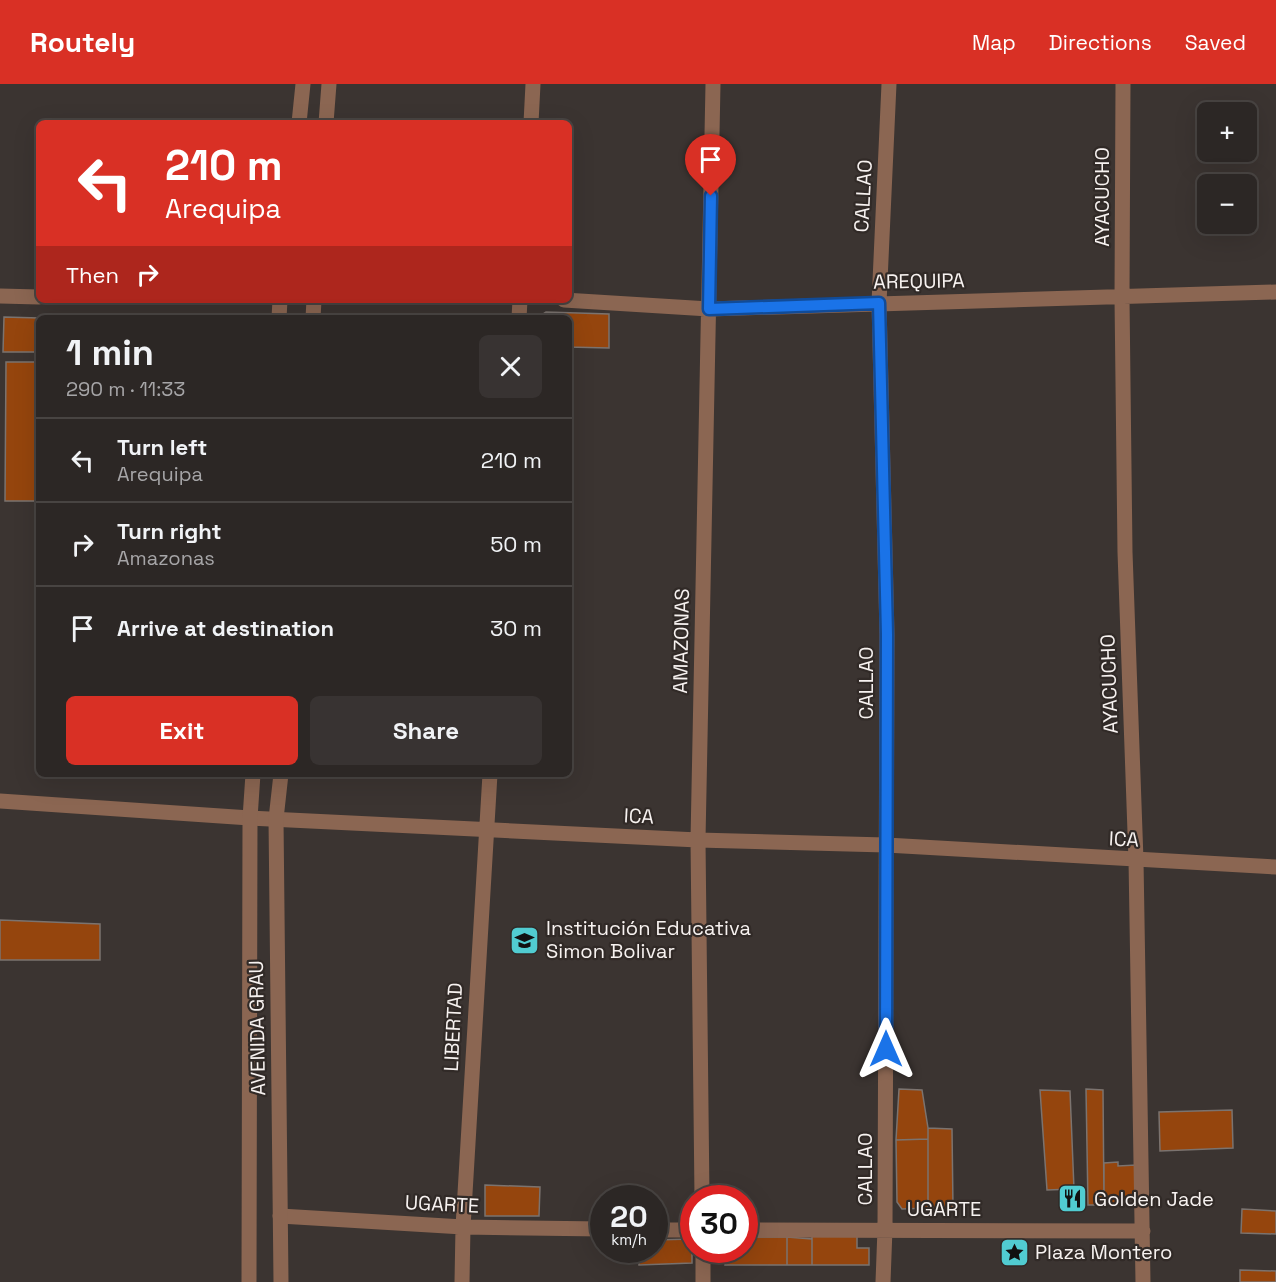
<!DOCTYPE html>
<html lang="en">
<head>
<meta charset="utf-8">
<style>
	:root { --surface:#2c2725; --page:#383332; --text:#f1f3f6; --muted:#a6a5a7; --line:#484442; --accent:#d93025 }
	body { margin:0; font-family:"Space Grotesk",sans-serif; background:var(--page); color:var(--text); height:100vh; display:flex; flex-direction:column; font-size:22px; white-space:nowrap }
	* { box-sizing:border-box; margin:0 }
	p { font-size:20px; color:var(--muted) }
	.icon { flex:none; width:33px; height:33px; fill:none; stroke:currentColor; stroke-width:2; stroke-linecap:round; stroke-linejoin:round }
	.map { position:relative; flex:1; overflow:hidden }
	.sheet { position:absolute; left:36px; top:231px; width:536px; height:462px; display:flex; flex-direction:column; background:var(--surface); border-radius:9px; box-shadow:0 6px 24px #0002,0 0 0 2px var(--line) }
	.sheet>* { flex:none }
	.hud { position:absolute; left:36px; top:36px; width:536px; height:183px; border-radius:9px; box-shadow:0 6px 24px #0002,0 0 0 2px var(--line); background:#d93025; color:#fff; overflow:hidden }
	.fabs { position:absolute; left:1197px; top:18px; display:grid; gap:12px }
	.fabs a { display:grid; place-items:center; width:60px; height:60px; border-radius:9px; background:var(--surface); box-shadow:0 6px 24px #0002,0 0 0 2px var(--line); font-size:30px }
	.speed { position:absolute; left:590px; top:1101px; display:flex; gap:12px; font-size:30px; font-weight:700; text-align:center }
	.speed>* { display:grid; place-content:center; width:78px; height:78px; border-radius:50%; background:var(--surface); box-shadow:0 6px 24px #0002,0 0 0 2px var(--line); line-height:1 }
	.speed small { font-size:15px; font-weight:400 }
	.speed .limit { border:9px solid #d22; background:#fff; color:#111 }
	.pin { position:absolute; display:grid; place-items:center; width:51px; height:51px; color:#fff; margin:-62px -26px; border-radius:50% 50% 50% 0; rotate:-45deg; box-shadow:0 0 6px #0007 }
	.pin .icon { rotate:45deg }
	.me { position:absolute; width:66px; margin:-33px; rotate:0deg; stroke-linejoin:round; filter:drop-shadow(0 0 4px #0008) }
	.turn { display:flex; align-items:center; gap:21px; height:126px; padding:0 30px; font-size:27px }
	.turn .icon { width:78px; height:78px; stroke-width:2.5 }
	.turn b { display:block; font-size:42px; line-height:51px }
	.then { display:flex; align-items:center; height:57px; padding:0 30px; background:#0003; gap:12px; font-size:22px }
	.round { display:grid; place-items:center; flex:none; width:63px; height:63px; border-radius:9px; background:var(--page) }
	.summary { display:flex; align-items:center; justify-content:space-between; height:102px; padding:0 30px }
	h1 { font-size:36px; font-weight:700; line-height:45px }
	.action { display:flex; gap:12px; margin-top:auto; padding:12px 30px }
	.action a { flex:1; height:69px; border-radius:9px; background:var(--accent); color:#fff; font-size:24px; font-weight:700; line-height:69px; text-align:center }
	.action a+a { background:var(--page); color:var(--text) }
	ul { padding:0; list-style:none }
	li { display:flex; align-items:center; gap:18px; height:84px; padding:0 30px; border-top:2px solid var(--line) }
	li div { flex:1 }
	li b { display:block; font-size:22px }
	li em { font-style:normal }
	header { display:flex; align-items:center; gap:36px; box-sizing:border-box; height:84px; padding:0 30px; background:var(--accent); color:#fff }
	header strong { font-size:28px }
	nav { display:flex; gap:33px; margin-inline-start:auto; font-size:21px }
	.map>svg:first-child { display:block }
	.building { fill:#95450d; stroke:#7b736f; stroke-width:1.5 }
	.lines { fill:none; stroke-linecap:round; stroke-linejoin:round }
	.minor { stroke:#8b6652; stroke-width:15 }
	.tertiary { stroke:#8b6652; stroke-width:15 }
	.route-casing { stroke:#114b97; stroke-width:15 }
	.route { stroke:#1a73e8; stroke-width:10 }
	.labels { text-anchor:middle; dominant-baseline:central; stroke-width:4.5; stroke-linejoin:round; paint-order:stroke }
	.street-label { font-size:20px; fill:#f7f2f0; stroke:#312a27 }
	.poi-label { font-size:20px; fill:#f7f2f0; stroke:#312a27; text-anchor:start }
</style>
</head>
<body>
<header>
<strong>Routely</strong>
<nav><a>Map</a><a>Directions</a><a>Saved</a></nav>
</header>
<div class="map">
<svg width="1276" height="1198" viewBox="0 0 1276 1198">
	<rect width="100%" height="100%" fill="#3b3431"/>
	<!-- building -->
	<path class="building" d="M546,228L609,230V264L568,263V234H537Z
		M4,233L39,234V268H3Z
		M6,278H39V417H5Z
		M0,836L100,840V876H0Z
		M899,1005L922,1006L928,1044V1055L896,1056Z
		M1086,1005L1103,1006L1104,1121H1088Z
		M1040,1006L1070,1007L1074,1105L1047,1106Z
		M1232,1026L1233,1064L1160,1067L1159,1028Z
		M928,1044L952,1045L953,1124H928Z
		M928,1055V1124L902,1125L897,1118L896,1056Z
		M1118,1078V1082L1136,1081V1107L1123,1120L1104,1121V1079Z
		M485,1101L540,1103L539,1132H485Z
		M1242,1125L1276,1127V1150L1241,1149Z
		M857,1151V1164H869V1181H812V1152Z
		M744,1153H787V1181H725L726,1166H744Z
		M787,1153L812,1155V1181H787Z
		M692,1155V1179L639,1181V1166H654V1156Z
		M1240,1186L1276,1187V1198H1240Z"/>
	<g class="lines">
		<!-- minor -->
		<path class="minor" d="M1123,0L1122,214L1125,468L1136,776L1143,1198
			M531,39L533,0
			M0,212L39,213
			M564,216L709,225L1276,208
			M519,234L520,216
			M0,717L250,734L698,756L886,761L1276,783
			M702,1114L698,756L713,0
			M280,1132L463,1143L603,1145
			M654,1146H693
			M744,1146L1143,1147
			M703,1166V1198
			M462,1198L463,1143L490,690
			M883,1198L885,1145L887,551L879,219L889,0"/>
		<!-- tertiary -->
		<path class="tertiary" d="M299,39L303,0
			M326,39L329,0
			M279,234L280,216
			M313,234L314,216
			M281,690L276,735L281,1198
			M249,1198L250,734L253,690"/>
	</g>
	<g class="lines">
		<defs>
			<path id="route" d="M711,112L709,225L879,219L887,550L886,965"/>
		</defs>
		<!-- route casing -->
		<use href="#route" class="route-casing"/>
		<!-- route -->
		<use href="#route" class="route"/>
	</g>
	<!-- icons -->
	<defs>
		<symbol id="school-square" viewBox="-11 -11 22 22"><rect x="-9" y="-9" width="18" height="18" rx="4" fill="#51ccd1" stroke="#312a27"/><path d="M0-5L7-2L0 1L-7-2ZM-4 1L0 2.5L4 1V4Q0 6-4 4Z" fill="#111"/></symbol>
		<symbol id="restaurant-square" viewBox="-11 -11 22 22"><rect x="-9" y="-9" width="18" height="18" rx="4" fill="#51ccd1" stroke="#312a27"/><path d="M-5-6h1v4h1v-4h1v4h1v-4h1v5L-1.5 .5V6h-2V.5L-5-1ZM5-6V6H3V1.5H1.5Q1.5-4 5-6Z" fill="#111"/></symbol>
		<symbol id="sight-square" viewBox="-11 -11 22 22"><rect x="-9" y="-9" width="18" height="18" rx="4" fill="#51ccd1" stroke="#312a27"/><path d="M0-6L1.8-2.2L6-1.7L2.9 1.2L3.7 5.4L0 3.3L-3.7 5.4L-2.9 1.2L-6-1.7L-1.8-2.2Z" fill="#111"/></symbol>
	</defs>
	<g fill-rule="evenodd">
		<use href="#school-square" x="508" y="840" width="33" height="33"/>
		<use href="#restaurant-square" x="1056" y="1098" width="33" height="33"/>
		<use href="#sight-square" x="998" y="1152" width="33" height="33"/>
	</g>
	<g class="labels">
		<!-- street labels -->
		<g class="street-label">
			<text transform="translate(863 112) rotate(-87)">CALLAO</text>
			<text transform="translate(1102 113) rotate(-90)">AYACUCHO</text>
			<text transform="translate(919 197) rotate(-1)">AREQUIPA</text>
			<text transform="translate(681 557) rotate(-89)">AMAZONAS</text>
			<text transform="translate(866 599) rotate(-90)">CALLAO</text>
			<text transform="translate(1109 600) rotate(-92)">AYACUCHO</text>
			<text transform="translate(639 732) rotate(3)">ICA</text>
			<text transform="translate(1124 755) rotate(3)">ICA</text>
			<text transform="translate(453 943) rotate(-87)">LIBERTAD</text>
			<text transform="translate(257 944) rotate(-91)">AVENIDA GRAU</text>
			<text transform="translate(865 1085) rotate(-90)">CALLAO</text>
			<text transform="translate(442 1120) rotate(3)">UGARTE</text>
			<text x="944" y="1125">UGARTE</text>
		</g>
		<!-- poi labels -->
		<g class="poi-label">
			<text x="546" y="844">Institución Educativa<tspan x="546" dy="23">Simon Bolivar</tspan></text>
			<text x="1094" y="1115">Golden Jade</text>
			<text x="1035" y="1168">Plaza Montero</text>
		</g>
	</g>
</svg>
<div class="fabs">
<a>+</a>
<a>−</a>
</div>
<div class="speed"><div>20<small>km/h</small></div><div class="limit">30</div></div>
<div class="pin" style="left:711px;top:112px;background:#d93025"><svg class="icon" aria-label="arrive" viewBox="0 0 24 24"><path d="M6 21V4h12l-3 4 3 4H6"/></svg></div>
<svg class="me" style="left:886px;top:965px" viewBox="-20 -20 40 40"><path d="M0-17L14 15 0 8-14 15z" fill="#1a73e8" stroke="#fff" stroke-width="4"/></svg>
<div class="hud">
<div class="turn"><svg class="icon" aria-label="left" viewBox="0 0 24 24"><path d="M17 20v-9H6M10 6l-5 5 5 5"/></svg><div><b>210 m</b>Arequipa</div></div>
<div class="then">Then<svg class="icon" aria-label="right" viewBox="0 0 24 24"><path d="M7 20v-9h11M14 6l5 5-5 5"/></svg></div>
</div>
<section class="sheet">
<div class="summary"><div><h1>1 min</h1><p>290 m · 11:33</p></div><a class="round"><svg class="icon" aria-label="close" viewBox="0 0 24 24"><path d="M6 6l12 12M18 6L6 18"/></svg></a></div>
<ul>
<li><svg class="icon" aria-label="left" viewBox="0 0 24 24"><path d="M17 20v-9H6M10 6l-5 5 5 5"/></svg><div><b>Turn left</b><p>Arequipa</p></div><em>210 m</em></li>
<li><svg class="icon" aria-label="right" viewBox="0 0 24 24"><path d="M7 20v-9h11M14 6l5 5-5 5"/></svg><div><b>Turn right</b><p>Amazonas</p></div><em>50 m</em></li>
<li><svg class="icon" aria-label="arrive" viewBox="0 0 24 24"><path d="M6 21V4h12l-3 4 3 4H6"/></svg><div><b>Arrive at destination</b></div><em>30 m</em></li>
</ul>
<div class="action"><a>Exit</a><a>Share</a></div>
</section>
</div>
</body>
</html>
